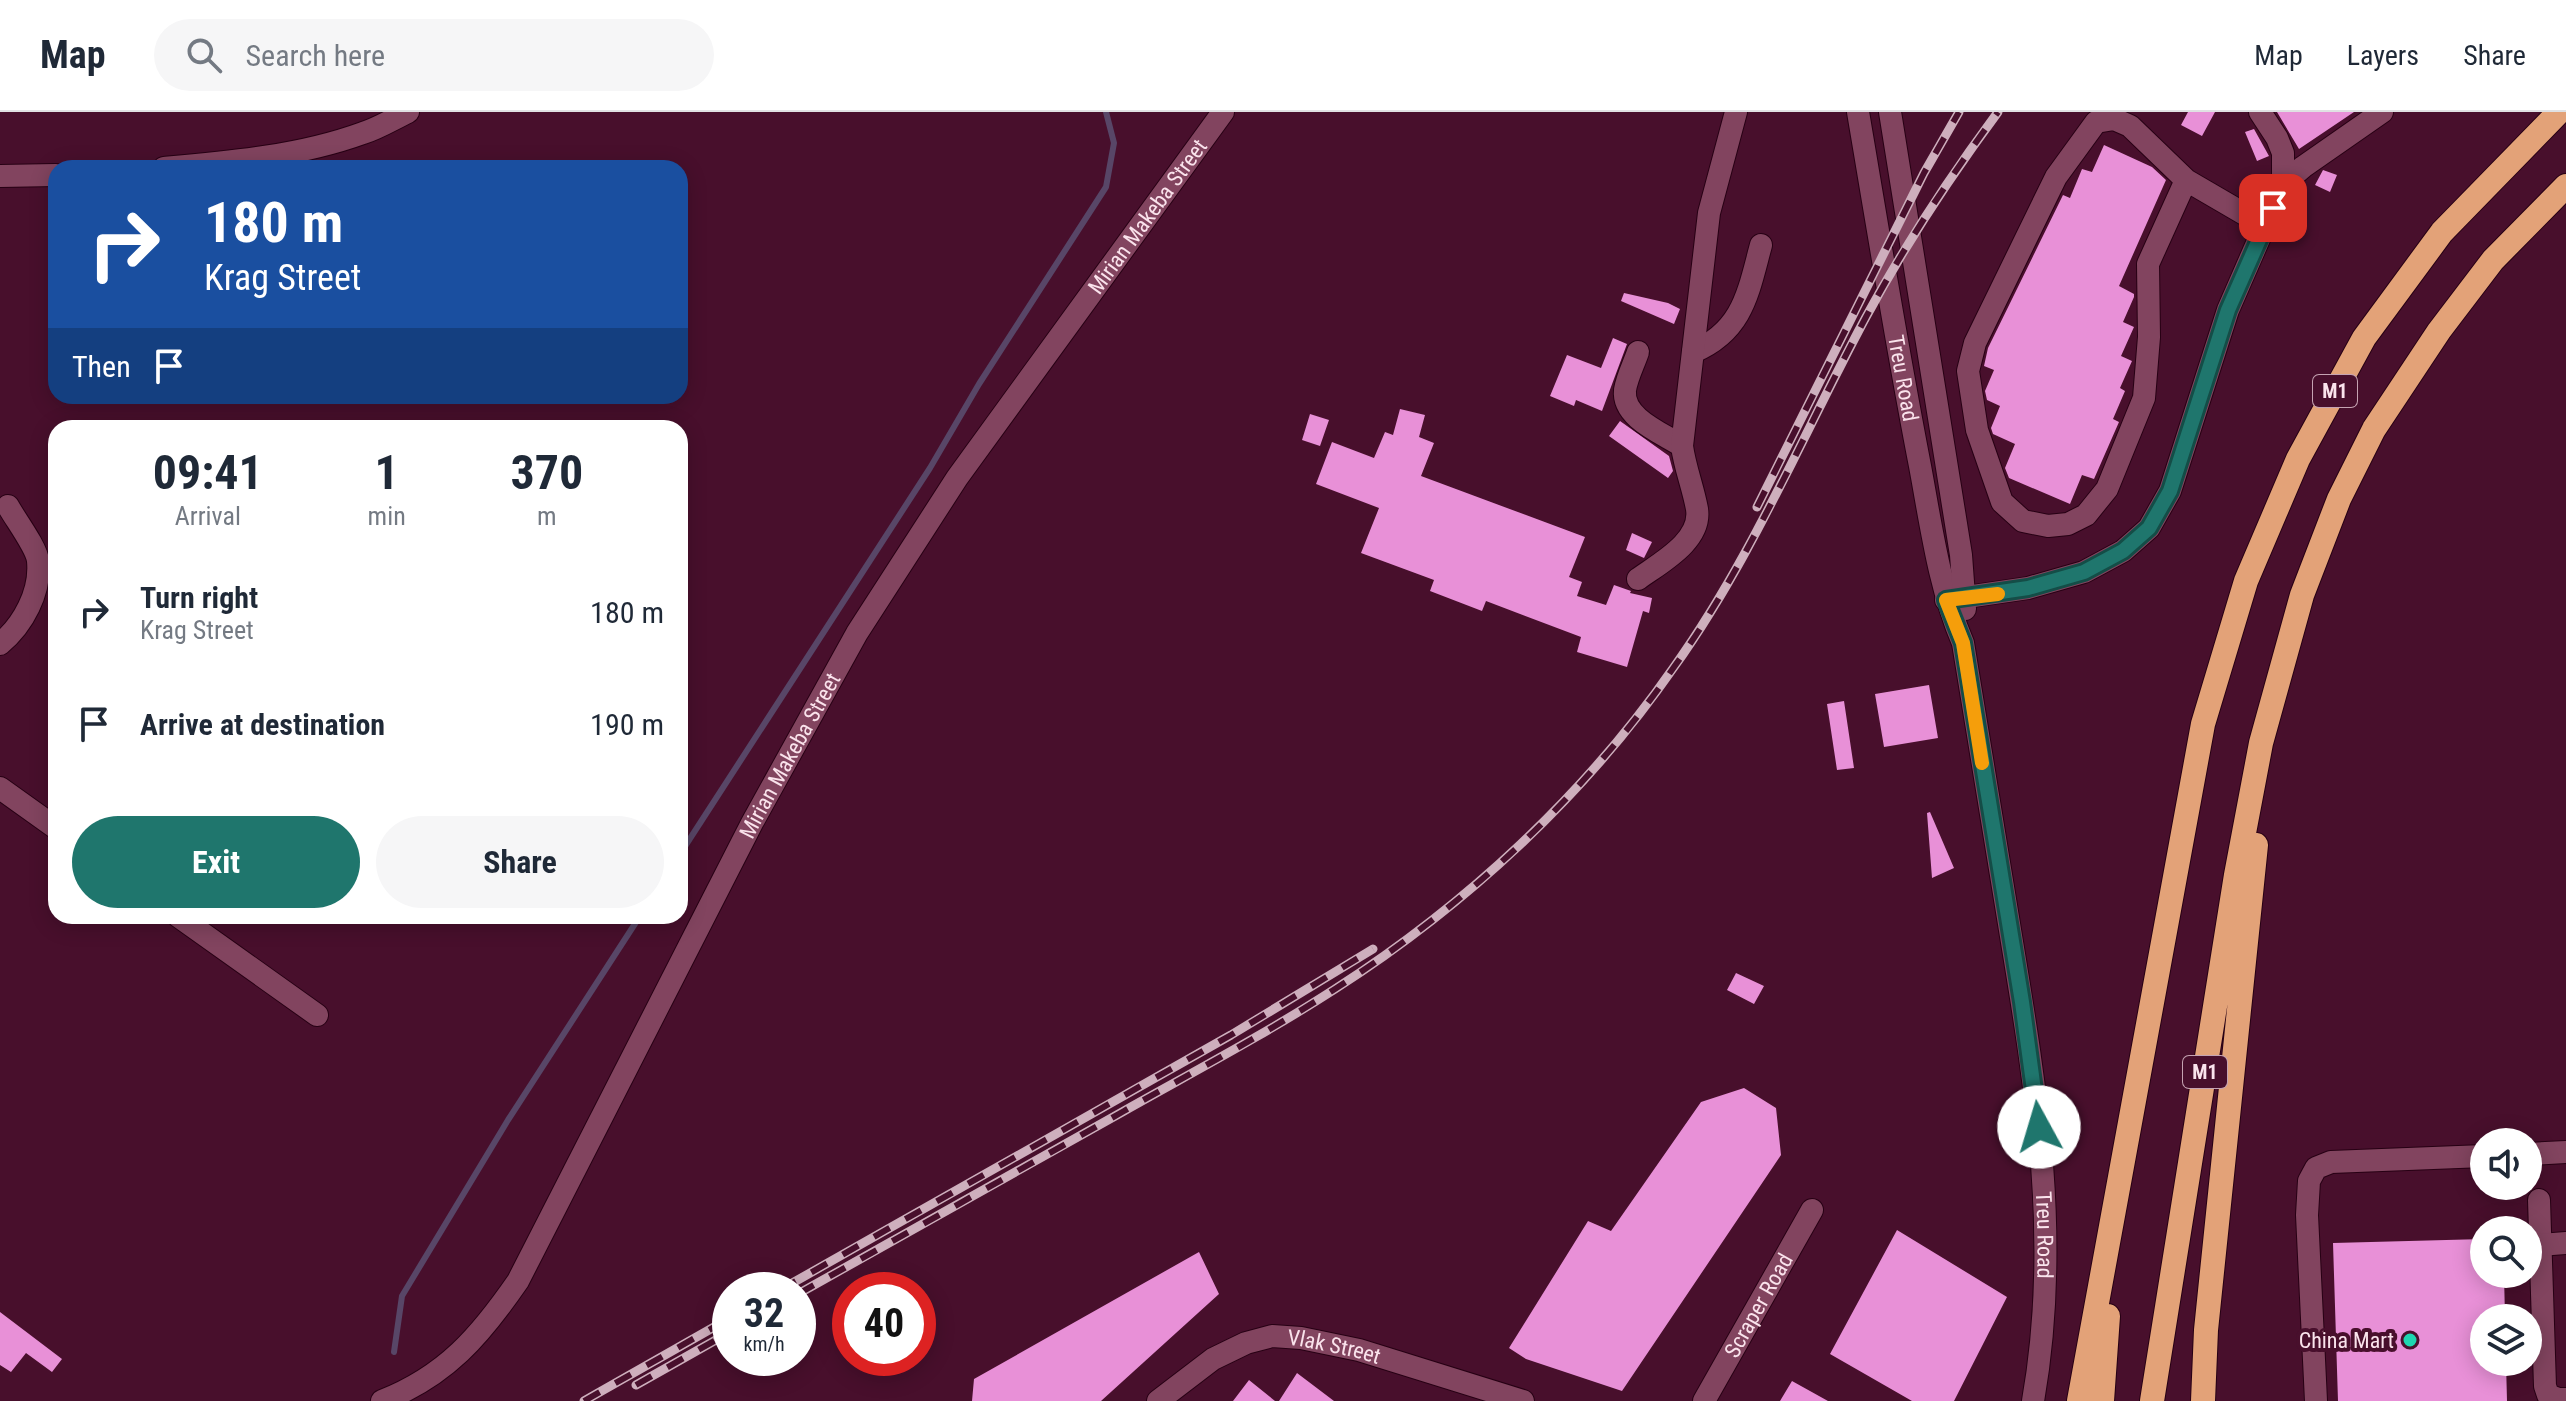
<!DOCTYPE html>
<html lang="en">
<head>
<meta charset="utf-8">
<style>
	:root { --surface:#fff; --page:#f6f6f7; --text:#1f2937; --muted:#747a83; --line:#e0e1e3; --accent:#1f766d }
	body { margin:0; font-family:"Roboto Condensed",sans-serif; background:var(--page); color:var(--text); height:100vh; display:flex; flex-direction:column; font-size:30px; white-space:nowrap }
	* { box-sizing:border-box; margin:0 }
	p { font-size:26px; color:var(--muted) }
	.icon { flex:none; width:44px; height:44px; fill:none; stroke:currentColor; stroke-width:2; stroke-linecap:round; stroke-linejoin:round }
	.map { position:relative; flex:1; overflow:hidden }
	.sheet { position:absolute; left:48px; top:308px; width:640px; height:504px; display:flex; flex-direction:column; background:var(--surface); border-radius:24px; box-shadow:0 4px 20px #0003 }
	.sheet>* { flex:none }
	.banner { position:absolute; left:48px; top:48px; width:640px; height:244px; border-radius:24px; box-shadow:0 4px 20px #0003; background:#1a4fa0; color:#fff; overflow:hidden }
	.buttons { position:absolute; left:2470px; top:1016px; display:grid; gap:16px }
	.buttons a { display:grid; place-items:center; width:72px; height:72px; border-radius:50%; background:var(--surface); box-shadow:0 4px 20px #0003; font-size:40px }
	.speed { position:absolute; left:712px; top:1160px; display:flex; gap:16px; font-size:40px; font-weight:700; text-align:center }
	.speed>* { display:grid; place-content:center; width:104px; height:104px; border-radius:50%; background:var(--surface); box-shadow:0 4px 20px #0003; line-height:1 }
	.speed small { font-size:20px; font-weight:400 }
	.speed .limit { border:12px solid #d22; background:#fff; color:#111 }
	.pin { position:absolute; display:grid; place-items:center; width:68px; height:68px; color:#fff; margin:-34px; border-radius:16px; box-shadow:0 4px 12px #0006 }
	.me { position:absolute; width:88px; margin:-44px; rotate:354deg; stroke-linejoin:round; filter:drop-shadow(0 0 6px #0008) }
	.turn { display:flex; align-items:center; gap:28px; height:168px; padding:0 24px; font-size:36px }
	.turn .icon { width:104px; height:104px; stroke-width:2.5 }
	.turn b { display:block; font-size:56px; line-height:68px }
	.then { display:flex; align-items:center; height:76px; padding:0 24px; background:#0003; gap:16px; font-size:30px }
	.eta { display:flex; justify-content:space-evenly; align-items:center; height:136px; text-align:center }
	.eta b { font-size:48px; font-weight:700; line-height:56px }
	.button { display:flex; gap:16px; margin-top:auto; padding:16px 24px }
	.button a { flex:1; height:92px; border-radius:48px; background:var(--accent); color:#fff; font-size:32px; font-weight:700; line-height:92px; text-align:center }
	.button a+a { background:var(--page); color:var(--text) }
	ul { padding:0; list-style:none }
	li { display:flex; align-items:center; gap:24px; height:112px; padding:0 24px }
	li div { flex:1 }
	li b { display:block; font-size:30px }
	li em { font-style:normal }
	header { display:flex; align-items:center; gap:48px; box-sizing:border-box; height:112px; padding:0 40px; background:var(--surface); border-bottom:2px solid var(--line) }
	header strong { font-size:38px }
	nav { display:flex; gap:44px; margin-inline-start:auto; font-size:28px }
	.search { width:560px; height:72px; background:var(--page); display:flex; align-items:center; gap:20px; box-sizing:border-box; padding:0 28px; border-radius:44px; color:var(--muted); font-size:30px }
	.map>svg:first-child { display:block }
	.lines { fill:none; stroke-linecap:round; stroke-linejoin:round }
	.stream { stroke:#584667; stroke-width:6 }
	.building { fill:#e890d7 }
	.minor-casing { stroke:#270014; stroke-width:24 }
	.highway-casing { stroke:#270014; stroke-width:26 }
	.minor { stroke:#82445f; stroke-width:22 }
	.highway { stroke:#e3a278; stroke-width:24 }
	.rail-casing { stroke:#ceafbd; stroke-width:9 }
	.rail { stroke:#480f2c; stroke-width:6; stroke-dasharray:18; stroke-linecap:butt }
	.route-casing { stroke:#144d47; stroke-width:20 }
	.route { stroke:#1f766d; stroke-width:14 }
	.slow { stroke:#f59e0b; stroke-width:14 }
	.poi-dot { fill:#1ed5b0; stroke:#480f2c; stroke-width:3 }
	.labels { text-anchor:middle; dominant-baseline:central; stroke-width:8; stroke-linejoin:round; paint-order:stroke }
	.shield { fill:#480f2c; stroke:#c5a3b2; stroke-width:2 }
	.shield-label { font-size:20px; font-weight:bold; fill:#fae3ec }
	.street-label { font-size:22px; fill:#fae3ec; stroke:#480f2c }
	.poi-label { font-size:22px; fill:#fae3ec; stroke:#480f2c; text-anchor:end }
</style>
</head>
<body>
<header>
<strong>Map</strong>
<div class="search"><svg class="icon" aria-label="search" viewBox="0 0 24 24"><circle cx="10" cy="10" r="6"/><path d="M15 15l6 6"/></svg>Search here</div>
<nav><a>Map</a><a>Layers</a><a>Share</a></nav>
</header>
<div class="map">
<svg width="2566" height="1289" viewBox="0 0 2566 1289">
	<rect width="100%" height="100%" fill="#480f2c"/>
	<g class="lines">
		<!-- stream -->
		<path class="stream" d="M680,742L930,356L979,272L1106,75L1114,31L1106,0
			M394,1240L402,1184L508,1008L640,804"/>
	</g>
	<!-- building -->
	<path class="building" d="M2188,0H2215L2202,24L2181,13Z
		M2277,0H2354L2299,37Z
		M2254,17L2269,44L2257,49L2245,20Z
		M2104,33L2152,55L2166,68L2119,174L2134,182V185L2123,210L2134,215L2121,244L2132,249L2120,276L2125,279L2113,307L2119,310L2094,367L2082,363L2070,392L2009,366L2005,356L2015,332L1993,322L1991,316L2000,294L1987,288L1985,279L1994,258L1984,254L1988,236L2063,83L2070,86L2082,57L2092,60Z
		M2323,58L2337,63L2330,80L2315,73Z
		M1624,181L1668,191L1680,197L1674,212L1621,189Z
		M1613,226L1627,232L1602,299L1576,288L1574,294L1550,284L1567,243L1601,256Z
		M1400,297L1425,303L1419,325L1434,331L1421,364L1585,425L1569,465L1582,470L1577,484L1606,493L1614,473L1631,479L1630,481L1652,486L1649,501L1643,499L1627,555L1577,540L1581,525L1486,489L1482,499L1430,479L1434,468L1361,441L1379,396L1316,372L1332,330L1374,346L1385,320L1393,323Z
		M1310,302L1329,308L1320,334L1302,328Z
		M1620,309L1669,344L1673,359L1668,366L1609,324Z
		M1632,421L1652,430L1644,446L1626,438Z
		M1929,573L1938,626L1884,635L1875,582Z
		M1844,589L1854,656L1837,658L1827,592Z
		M1930,700L1954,756L1932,766L1927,701Z
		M1736,861L1764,874L1754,892L1727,878Z
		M1744,976L1776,996L1781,1043L1622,1279L1526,1247L1509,1236L1588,1109L1611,1119L1701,990Z
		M1897,1118L2007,1185L1954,1289H1912L1830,1242Z
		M2484,1127V1162H2504L2505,1206H2484V1250H2506L2507,1289H2338L2333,1131Z
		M1199,1140L1219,1182L1101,1289H972L974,1267Z
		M0,1200L62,1247L52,1260L26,1241L11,1260L0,1253Z
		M1297,1261L1334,1289H1279Z
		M1249,1268L1275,1289H1233Z
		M1792,1269L1828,1289H1780Z"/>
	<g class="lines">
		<defs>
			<g id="minor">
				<path id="s1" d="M1858,0C1878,118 1897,236 1920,354C1931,413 1939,475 1963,531C1979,629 1995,726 2011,824C2037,981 2061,1131 2033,1289"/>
				<path d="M1890,0L1961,443L1965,497"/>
				<path d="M164,56C231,50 300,44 363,21C379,16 393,7 408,0"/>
				<path d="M0,64L56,63"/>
				<path d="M2186,68L2130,14L2114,7L2096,10L2056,65L1975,231L1968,259L1977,318L2002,390L2023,409L2048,414L2068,412L2086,403L2107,377L2144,286L2149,225L2148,152L2186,68L2265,114"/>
				<path d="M2283,72L2303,55L2382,0"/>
				<path d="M1638,240C1634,252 1627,265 1625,278C1622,306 1662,321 1682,334"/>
				<path d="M1693,240C1743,219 1748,181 1761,133"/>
				<path d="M1638,467C1660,451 1702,429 1697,397C1693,375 1685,356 1682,334L1709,101L1736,0"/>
				<path d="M1946,488L2028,476L2084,460L2123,439L2149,416L2170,379L2228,198L2283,72V41L2277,26L2260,0"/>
				<path d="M0,532C23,513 41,480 38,449C37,436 15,407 8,394"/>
				<path d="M0,676L56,716"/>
				<path d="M178,804L317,903"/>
				<path d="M2528,1042L2566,1040"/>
				<path d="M2539,1088L2545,1274L2548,1283L2558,1287H2566"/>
				<path d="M2539,1133L2566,1131"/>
				<path id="s2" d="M382,1289C446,1264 480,1224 518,1169L752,711L857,521L957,366L1223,0"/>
				<path id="s3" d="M1158,1289L1213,1247L1246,1231L1272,1224L1301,1226L1359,1238L1523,1289"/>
				<path id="s4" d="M1704,1289L1812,1098"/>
				<path d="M2316,1289L2307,1103L2309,1069L2316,1056L2331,1050L2484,1044"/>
			</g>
			<path id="highway" d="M2079,1289L2203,612L2246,469L2298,347L2364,226L2442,120L2559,0
				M2102,1289L2108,1204
				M2152,1289L2236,763L2261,631L2302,483L2339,387L2374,317L2439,219L2493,148L2566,74
				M2203,1289L2206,1218L2256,733"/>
		</defs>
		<!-- minor casing -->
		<use href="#minor" class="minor-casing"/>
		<!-- highway casing -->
		<use href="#highway" class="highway-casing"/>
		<!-- minor -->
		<use href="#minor" class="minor"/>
		<!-- highway -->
		<use href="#highway" class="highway"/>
		<defs>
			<path id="rail" d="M1757,395L1924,61L1959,0
				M780,1178L1231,923L1373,837
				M798,1182C907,1121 1016,1060 1124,999C1195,959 1267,921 1335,877C1466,793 1585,683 1674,555C1752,446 1803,322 1866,205C1905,133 1949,66 1998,0
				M636,1273L730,1220
				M584,1289L730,1206"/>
		</defs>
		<!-- rail casing -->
		<use href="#rail" class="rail-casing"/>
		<!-- rail -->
		<use href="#rail" class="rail"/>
	</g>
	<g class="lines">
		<defs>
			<path id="route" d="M2039,1015L2022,890L1963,531L1946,488L2028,476L2084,460L2123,439L2149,416L2170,379L2228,198L2273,96"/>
		</defs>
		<!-- route casing -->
		<use href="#route" class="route-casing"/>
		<!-- route -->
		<use href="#route" class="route"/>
		<!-- slow -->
		<path class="slow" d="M1982,651L1963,531L1946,488L1998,482"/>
	</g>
	<!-- markers -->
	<circle class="poi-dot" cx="2410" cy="1228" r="8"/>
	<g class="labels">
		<!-- shield labels -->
		<g class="shield">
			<rect x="2313" y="263" width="44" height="32" rx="6"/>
			<rect x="2183" y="944" width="44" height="32" rx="6"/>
		</g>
		<g class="shield-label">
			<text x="2335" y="279">M1</text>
			<text x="2205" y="960">M1</text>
		</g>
		<!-- street labels -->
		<g class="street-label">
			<text stroke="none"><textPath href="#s2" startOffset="1424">Mirian Makeba Street</textPath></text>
			<text stroke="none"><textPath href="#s1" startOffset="270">Treu Road</textPath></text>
			<text stroke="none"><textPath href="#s2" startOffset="776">Mirian Makeba Street</textPath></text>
			<text stroke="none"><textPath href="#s1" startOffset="1140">Treu Road</textPath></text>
			<text stroke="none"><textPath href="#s4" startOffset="110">Scraper Road</textPath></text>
			<text stroke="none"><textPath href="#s3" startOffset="196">Vlak Street</textPath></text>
		</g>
		<!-- poi labels -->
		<g class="poi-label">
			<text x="2394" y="1228">China Mart</text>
		</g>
	</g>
</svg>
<div class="buttons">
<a><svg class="icon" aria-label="sound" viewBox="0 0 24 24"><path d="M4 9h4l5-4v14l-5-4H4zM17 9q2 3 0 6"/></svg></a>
<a><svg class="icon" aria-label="search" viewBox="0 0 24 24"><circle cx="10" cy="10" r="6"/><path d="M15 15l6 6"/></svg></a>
<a><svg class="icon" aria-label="layers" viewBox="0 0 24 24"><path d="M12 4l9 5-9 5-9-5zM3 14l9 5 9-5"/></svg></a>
</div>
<div class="speed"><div>32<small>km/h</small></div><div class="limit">40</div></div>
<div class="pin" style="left:2273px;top:96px;background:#d93025"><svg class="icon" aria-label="arrive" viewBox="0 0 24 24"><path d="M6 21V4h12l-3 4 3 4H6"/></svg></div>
<svg class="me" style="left:2039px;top:1015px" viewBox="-20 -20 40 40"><circle r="19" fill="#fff"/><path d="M0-13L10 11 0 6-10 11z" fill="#1f766d"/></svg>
<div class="banner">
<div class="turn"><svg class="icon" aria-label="right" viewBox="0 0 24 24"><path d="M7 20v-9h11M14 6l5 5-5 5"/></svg><div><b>180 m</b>Krag Street</div></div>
<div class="then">Then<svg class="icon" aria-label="arrive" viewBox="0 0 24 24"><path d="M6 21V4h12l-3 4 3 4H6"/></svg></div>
</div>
<section class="sheet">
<div class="eta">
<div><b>09:41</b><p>Arrival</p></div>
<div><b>1</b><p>min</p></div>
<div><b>370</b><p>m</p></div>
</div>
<ul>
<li><svg class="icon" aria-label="right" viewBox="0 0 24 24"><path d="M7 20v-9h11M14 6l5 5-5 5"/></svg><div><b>Turn right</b><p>Krag Street</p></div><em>180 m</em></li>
<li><svg class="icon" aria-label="arrive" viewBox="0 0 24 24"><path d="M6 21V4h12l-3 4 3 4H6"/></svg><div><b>Arrive at destination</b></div><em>190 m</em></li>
</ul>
<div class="button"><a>Exit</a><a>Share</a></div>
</section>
</div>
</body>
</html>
